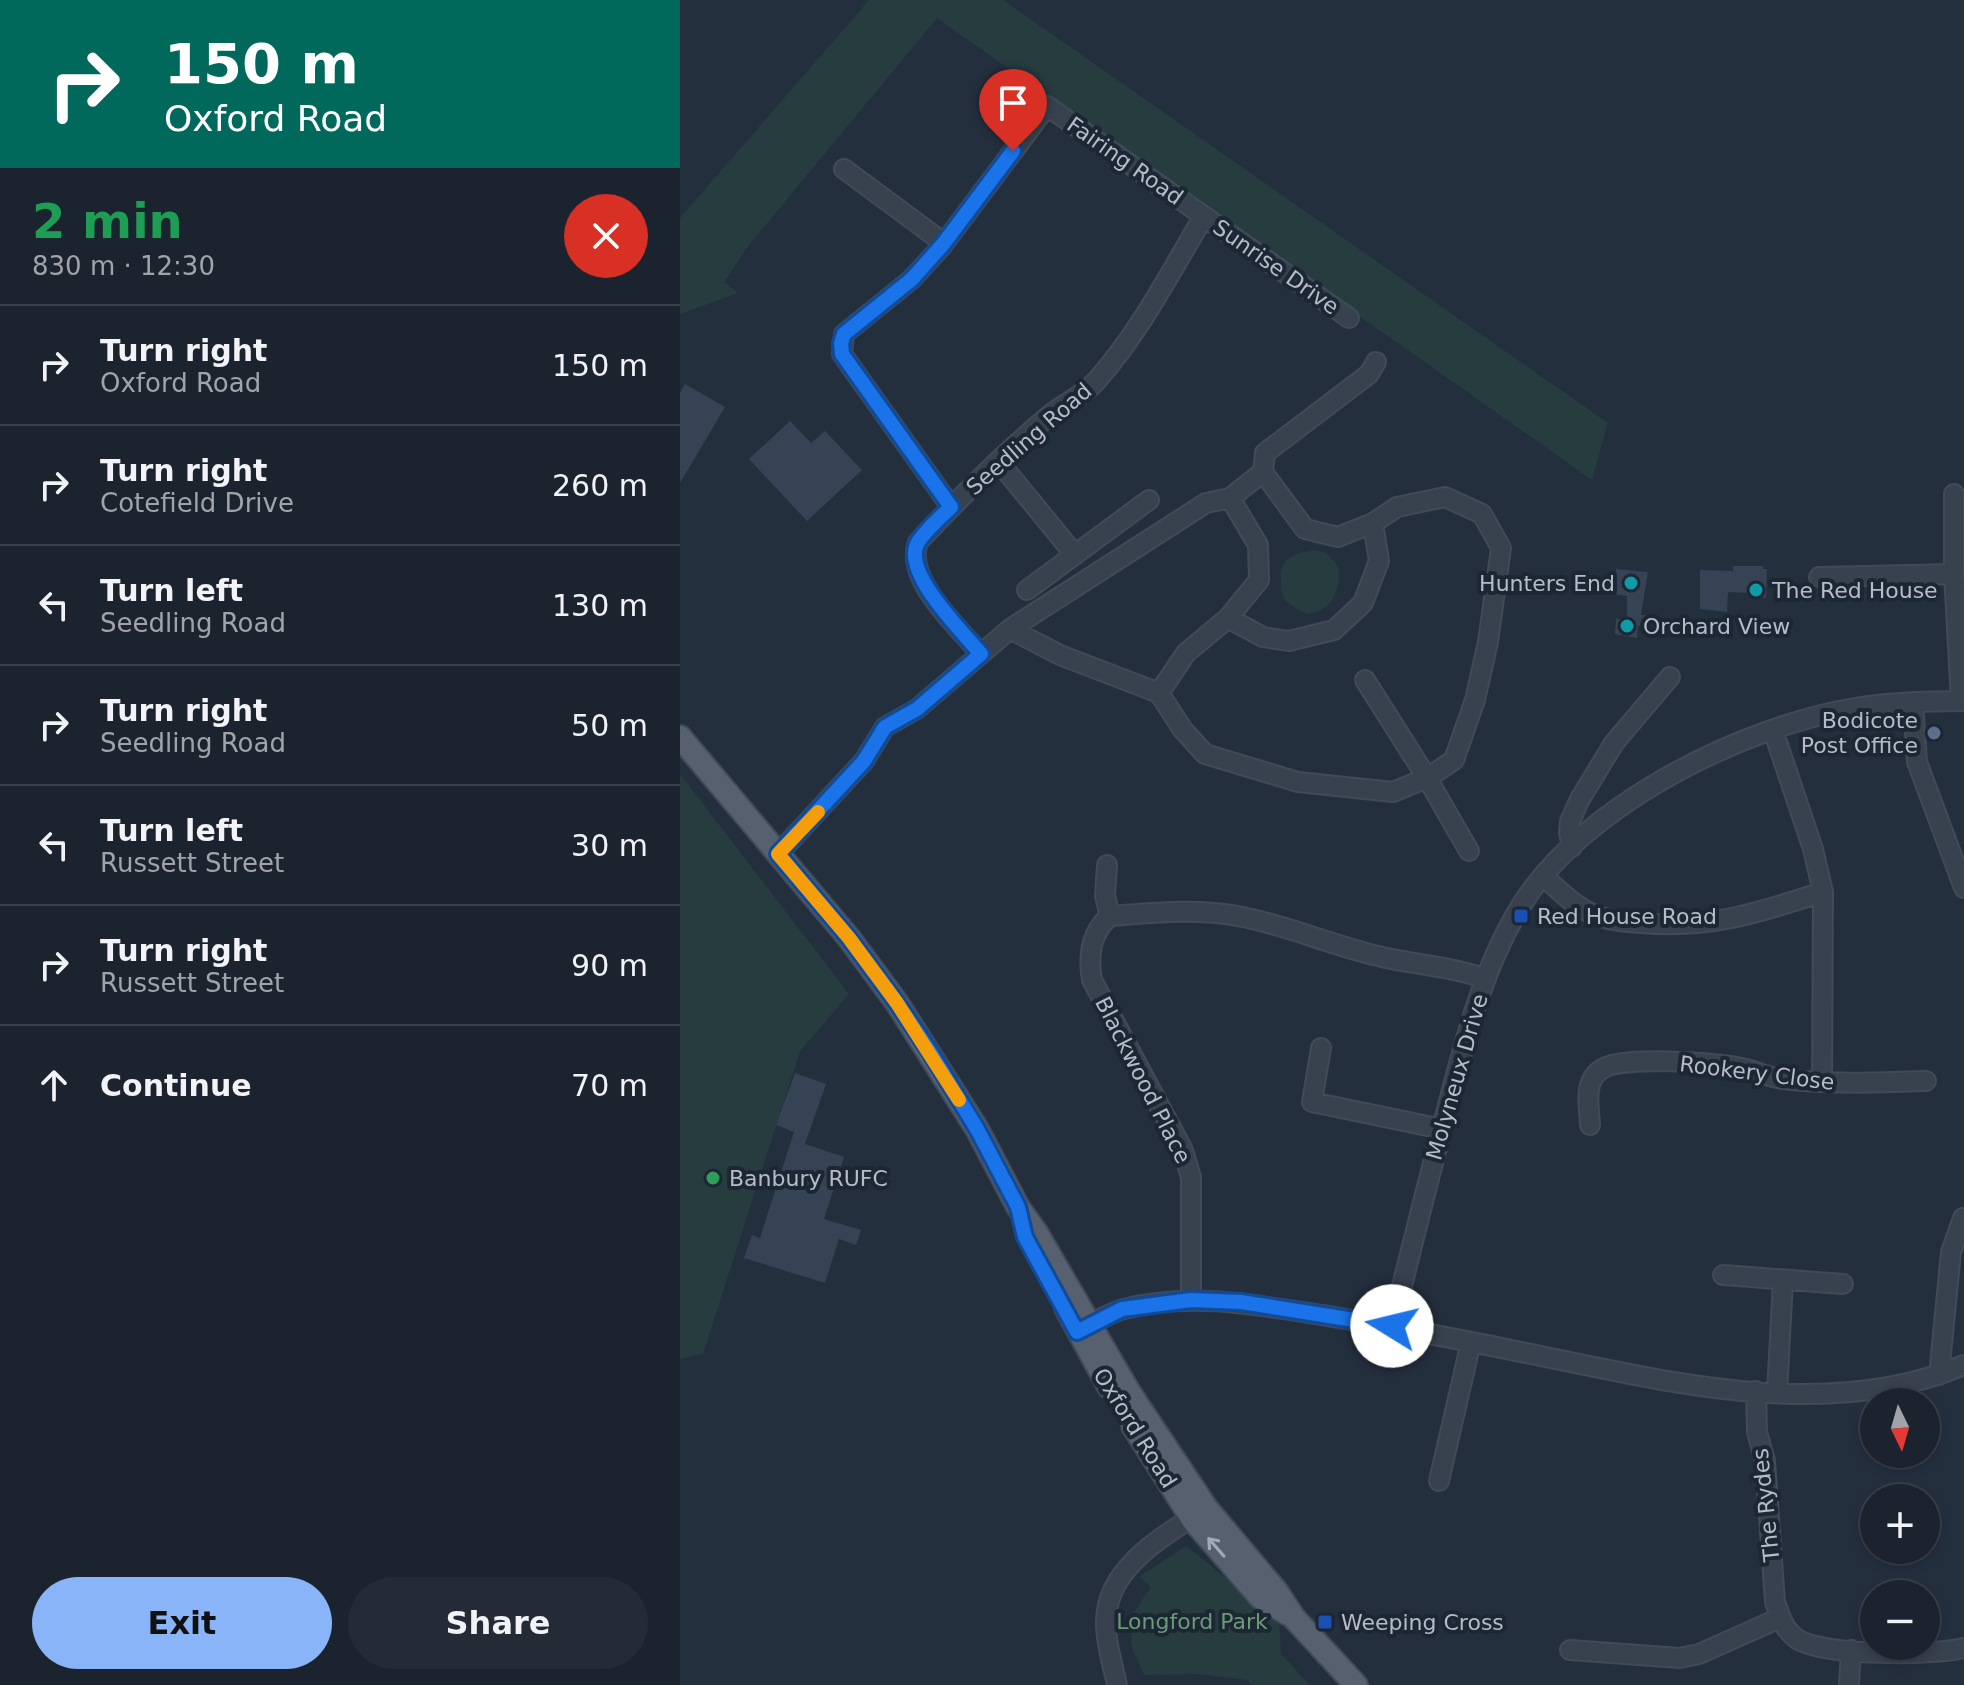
<!DOCTYPE html>
<html lang="en">
<head>
<meta charset="utf-8">
<style>
	:root { --surface:#1b232e; --page:#242b36; --text:#f1f3f6; --muted:#a0a4aa; --line:#39404a; --accent:#8ab4f8 }
	body { margin:0; font-family:"DejaVu Sans",sans-serif; background:var(--page); color:var(--text); height:100vh; display:flex; flex-direction:column; font-size:30px; white-space:nowrap }
	* { box-sizing:border-box; margin:0 }
	p { font-size:26px; color:var(--muted) }
	.icon { flex:none; width:44px; height:44px; fill:none; stroke:currentColor; stroke-width:2; stroke-linecap:round; stroke-linejoin:round }
	.map { position:relative; flex:1; overflow:hidden }
	.details { display:flex; flex-direction:column; background:var(--surface); width:680px }
	.details>* { flex:none }
	.guide { background:#00695c; color:#fff; overflow:hidden }
	.needle { width:52px; rotate:175deg }
	.fabs { position:absolute; left:1180px; top:1388px; display:grid; gap:16px }
	.fabs a { display:grid; place-items:center; width:80px; height:80px; border-radius:50%; background:var(--surface); box-shadow:0 4px 12px #0003,0 0 0 2px var(--line); font-size:40px }
	.pin { position:absolute; display:grid; place-items:center; width:68px; height:68px; color:#fff; margin:-82px -34px; border-radius:50% 50% 50% 0; rotate:-45deg; box-shadow:0 0 8px #0007 }
	.pin .icon { rotate:45deg }
	.me { position:absolute; width:88px; margin:-44px; rotate:279deg; stroke-linejoin:round; filter:drop-shadow(0 0 6px #0008) }
	.turn { display:flex; align-items:center; gap:28px; height:168px; padding:0 32px; font-size:36px }
	.turn .icon { width:104px; height:104px; stroke-width:2.5 }
	.turn b { display:block; font-size:56px; line-height:68px }
	.round { display:grid; place-items:center; flex:none; width:84px; height:84px; border-radius:42px; background:var(--page) }
	.headline { display:flex; align-items:center; justify-content:space-between; height:136px; padding:0 32px }
	h1 { font-size:48px; font-weight:700; line-height:60px; color:#1e9e55 }
	.action { display:flex; gap:16px; margin-top:auto; padding:16px 32px }
	.action a { flex:1; height:92px; border-radius:48px; background:var(--accent); color:#111; font-size:32px; font-weight:700; line-height:92px; text-align:center }
	.action a+a { background:var(--page); color:var(--text) }
	ul { padding:0; list-style:none }
	li { display:flex; align-items:center; gap:24px; height:120px; padding:0 32px; border-top:2px solid var(--line) }
	li div { flex:1 }
	li b { display:block; font-size:30px }
	li em { font-style:normal }
	main { display:flex; flex:1; min-height:0 }
	.map>svg:first-child { display:block }
	.green { fill:#263c3f }
	.building { fill:#364354 }
	.lines { fill:none; stroke-linecap:round; stroke-linejoin:round }
	.minor-casing { stroke:#414a57; stroke-width:22 }
	.major-casing { stroke:#414a57; stroke-width:26 }
	.minor { stroke:#38414e; stroke-width:18 }
	.major { stroke:#56606e; stroke-width:22 }
	.oneway { stroke:#a1aab7 }
	.route-casing { stroke:#114b97; stroke-width:20 }
	.route { stroke:#1a73e8; stroke-width:14 }
	.slow { stroke:#f59e0b; stroke-width:14 }
	.culture-dot { fill:#0f9aa8; stroke:#1d2633; stroke-width:3 }
	.service-dot { fill:#5c6f8a; stroke:#1d2633; stroke-width:3 }
	.transit-dot { fill:#1a4fb4; stroke:#1d2633; stroke-width:3 }
	.leisure-dot { fill:#2e9e5b; stroke:#1d2633; stroke-width:3 }
	.labels { text-anchor:middle; dominant-baseline:central; stroke-width:8; stroke-linejoin:round; paint-order:stroke }
	.street-label { font-size:22px; fill:#b4bcc9; stroke:#1d2633 }
	.poi-label { font-size:22px; fill:#b4bcc9; stroke:#1d2633; text-anchor:start }
	.park-label { font-size:22px; fill:#6b9a76; stroke:#1d2633 }
</style>
</head>
<body>
<main>
<section class="details">
<div class="guide">
<div class="turn"><svg class="icon" aria-label="right" viewBox="0 0 24 24"><path d="M7 20v-9h11M14 6l5 5-5 5"/></svg><div><b>150 m</b>Oxford Road</div></div>
</div>
<div class="headline"><div><h1>2 min</h1><p>830 m · 12:30</p></div><a class="round" style="background:#d93025;color:#fff"><svg class="icon" aria-label="close" viewBox="0 0 24 24"><path d="M6 6l12 12M18 6L6 18"/></svg></a></div>
<ul>
<li><svg class="icon" aria-label="right" viewBox="0 0 24 24"><path d="M7 20v-9h11M14 6l5 5-5 5"/></svg><div><b>Turn right</b><p>Oxford Road</p></div><em>150 m</em></li>
<li><svg class="icon" aria-label="right" viewBox="0 0 24 24"><path d="M7 20v-9h11M14 6l5 5-5 5"/></svg><div><b>Turn right</b><p>Cotefield Drive</p></div><em>260 m</em></li>
<li><svg class="icon" aria-label="left" viewBox="0 0 24 24"><path d="M17 20v-9H6M10 6l-5 5 5 5"/></svg><div><b>Turn left</b><p>Seedling Road</p></div><em>130 m</em></li>
<li><svg class="icon" aria-label="right" viewBox="0 0 24 24"><path d="M7 20v-9h11M14 6l5 5-5 5"/></svg><div><b>Turn right</b><p>Seedling Road</p></div><em>50 m</em></li>
<li><svg class="icon" aria-label="left" viewBox="0 0 24 24"><path d="M17 20v-9H6M10 6l-5 5 5 5"/></svg><div><b>Turn left</b><p>Russett Street</p></div><em>30 m</em></li>
<li><svg class="icon" aria-label="right" viewBox="0 0 24 24"><path d="M7 20v-9h11M14 6l5 5-5 5"/></svg><div><b>Turn right</b><p>Russett Street</p></div><em>90 m</em></li>
<li><svg class="icon" aria-label="ahead" viewBox="0 0 24 24"><path d="M12 20V5M6 11l6-6 6 6"/></svg><div><b>Continue</b></div><em>70 m</em></li>
</ul>
<div class="action"><a>Exit</a><a>Share</a></div>
</section>
<div class="map">
<svg width="1284" height="1685" viewBox="0 0 1284 1685">
	<rect width="100%" height="100%" fill="#242f3e"/>
	<!-- green -->
	<path class="green" d="M189,0H323L928,423L912,480L257,18L70,244L44,282L58,293L0,314V218Z
		M635,550L646,553L658,566C662,589 652,612 627,614C620,610 609,606 605,599C601,594 601,586 601,580C598,559 616,552 635,550Z
		M0,774L169,994L120,1051L23,1354L0,1359Z
		M506,1546L599,1621L601,1654L630,1685H573L567,1680L518,1674L464,1675L451,1645L452,1615L471,1587L459,1577Z"/>
	<!-- building -->
	<path class="building" d="M5,384L45,407L0,483V393Z
		M110,421L131,443L145,431L182,470L127,521L69,459Z
		M1053,566H1083V569H1087L1086,598L1071,597V593L1048,592L1047,612L1020,609V570L1053,571Z
		M936,569L968,572L961,615H970L968,627L958,626L957,638L935,634L936,619L947,620V596L934,594Z
		M115,1073L146,1084L125,1144L164,1157L144,1219L181,1230L176,1245L159,1239L145,1283L64,1258L72,1235L80,1238L114,1132L96,1125Z"/>
	<g class="lines">
		<defs>
			<path id="minor" d="M164,169L264,243
				M319,462L395,555
				M1274,494V574L1281,701
				M550,498L578,545L579,580L548,618L583,637L609,641L654,630L683,603L699,561L693,523L658,537L625,529L583,472
				M271,507L162,354L164,334L232,279L262,246L367,106L669,318
				M1139,577L1274,574
				M347,590L469,500
				M330,629L526,503L550,498L583,472L585,453L689,374L696,362
				M301,654C278,627 224,579 238,542C280,498 323,454 370,415C386,402 405,395 418,379C461,330 491,271 524,216
				M685,680L747,778L789,851
				M479,693L506,653L548,618
				M1233,703L1237,762L1284,888
				M892,847L889,832L890,821L900,799L934,743L990,677
				M98,854L184,761L205,727L237,709L330,629L380,655L479,693L503,730L525,754L618,782L713,792L747,778L774,760L795,700L808,642L821,548L802,514L765,497L717,507L693,523
				M427,865L425,896L430,916
				M863,876C880,891 897,909 918,916C932,921 946,922 961,923C1030,929 1078,913 1143,892L1133,849L1093,730
				M641,1048L632,1102L762,1129
				M1142,1082L1143,892
				M910,1125C909,1104 903,1081 922,1069C942,1055 1037,1063 1062,1068C1076,1071 1090,1078 1104,1079C1151,1085 1199,1082 1246,1081
				M1043,1275L1163,1284
				M511,1300V1177L503,1150L412,980C408,956 410,933 430,916C472,913 515,908 558,916C606,925 651,945 698,956C734,965 771,966 806,979
				M712,1326C730,1254 748,1181 767,1109C785,1040 802,971 839,909C900,807 1060,727 1175,708C1211,702 1248,701 1284,701
				M400,1330C413,1323 429,1313 444,1309C509,1292 576,1305 642,1315C715,1327 788,1341 861,1356C997,1384 1151,1421 1284,1365
				M1259,1375L1271,1252L1283,1218
				M1076,1391L1077,1432L1085,1461L1095,1602C1100,1616 1104,1630 1117,1639C1143,1656 1253,1656 1284,1648
				M1097,1393L1103,1280
				M759,1481L791,1342
				M890,1650L1000,1658L1019,1654L1100,1618
				M437,1685C432,1661 423,1635 427,1610C434,1565 485,1534 521,1512
				M1169,1685L1171,1650"/>
			<path id="major" d="M0,737L169,938L217,1003L297,1129L338,1207L356,1232L449,1392L527,1509L597,1592L614,1618L676,1685
				M386,1308L429,1387
				M453,1426L513,1520L580,1597L608,1614"/>
		</defs>
		<!-- minor casing -->
		<use href="#minor" class="minor-casing"/>
		<!-- major casing -->
		<use href="#major" class="major-casing"/>
		<!-- minor -->
		<use href="#minor" class="minor"/>
		<!-- major -->
		<use href="#major" class="major"/>
	</g>
	<!-- one-way arrows -->
	<defs><path id="oneway-shaft" d="M-6 0H5M1.5-3L5.5 0L1.5 3" fill="none" stroke-width="1.6" stroke-linecap="round" stroke-linejoin="round" transform="scale(2)"/></defs>
	<use class="oneway" href="#oneway-shaft" transform="translate(536 1547) rotate(-131)"/>
	<g class="lines">
		<defs>
			<path id="route" d="M333,151L264,243L232,279L164,334L161,343L162,354L271,507C260,518 244,531 237,544C223,574 283,632 301,654L237,709L205,727L184,761L98,854L169,938L217,1003L250,1052L297,1129L338,1207L345,1237L397,1332L442,1309L511,1300L561,1302L712,1326"/>
		</defs>
		<!-- route casing -->
		<use href="#route" class="route-casing"/>
		<!-- route -->
		<use href="#route" class="route"/>
		<!-- slow -->
		<path class="slow" d="M138,812L98,854L169,938L217,1003L279,1100"/>
	</g>
	<!-- markers -->
	<g class="culture-dot">
		<circle cx="951" cy="583" r="8"/>
		<circle cx="1076" cy="590" r="8"/>
		<circle cx="947" cy="626" r="8"/>
	</g>
	<circle class="service-dot" cx="1254" cy="733" r="8"/>
	<g class="transit-dot">
		<rect x="833" y="908" width="16" height="16" rx="4"/>
		<rect x="637" y="1614" width="16" height="16" rx="4"/>
	</g>
	<circle class="leisure-dot" cx="33" cy="1178" r="8"/>
	<g class="labels">
		<!-- street labels -->
		<g class="street-label">
			<text transform="translate(445 161) rotate(35)">Fairing Road</text>
			<text transform="translate(596 267) rotate(35)">Sunrise Drive</text>
			<text transform="translate(349 439) rotate(-41)">Seedling Road</text>
			<text transform="translate(1077 1073) rotate(7)">Rookery Close</text>
			<text transform="translate(777 1077) rotate(-74)">Molyneux Drive</text>
			<text transform="translate(463 1080) rotate(63)">Blackwood Place</text>
			<text transform="translate(455 1428) rotate(58)">Oxford Road</text>
			<text transform="translate(1086 1505) rotate(-96)">The Rydes</text>
		</g>
		<!-- poi labels -->
		<g class="poi-label">
			<text x="935" y="583" text-anchor="end">Hunters End</text>
			<text x="1092" y="590">The Red House</text>
			<text x="963" y="626">Orchard View</text>
			<text x="1238" y="720" text-anchor="end">Bodicote<tspan x="1238" dy="25">Post Office</tspan></text>
			<text x="857" y="916">Red House Road</text>
			<text x="49" y="1178">Banbury RUFC</text>
			<text x="661" y="1622">Weeping Cross</text>
		</g>
		<!-- park labels -->
		<g class="park-label">
			<text x="512" y="1621">Longford Park</text>
		</g>
	</g>
</svg>
<div class="fabs">
<a><svg class="needle" viewBox="-14 -14 28 28"><path d="M0-13l5 13h-10z" fill="#e53935"/><path d="M0 13l5-13h-10z" fill="#a0a4aa"/></svg></a>
<a>+</a>
<a>−</a>
</div>
<div class="pin" style="left:333px;top:151px;background:#d93025"><svg class="icon" aria-label="arrive" viewBox="0 0 24 24"><path d="M6 21V4h12l-3 4 3 4H6"/></svg></div>
<svg class="me" style="left:712px;top:1326px" viewBox="-20 -20 40 40"><circle r="19" fill="#fff"/><path d="M0-13L10 11 0 6-10 11z" fill="#1a73e8"/></svg>
</div>
</main>
</body>
</html>
